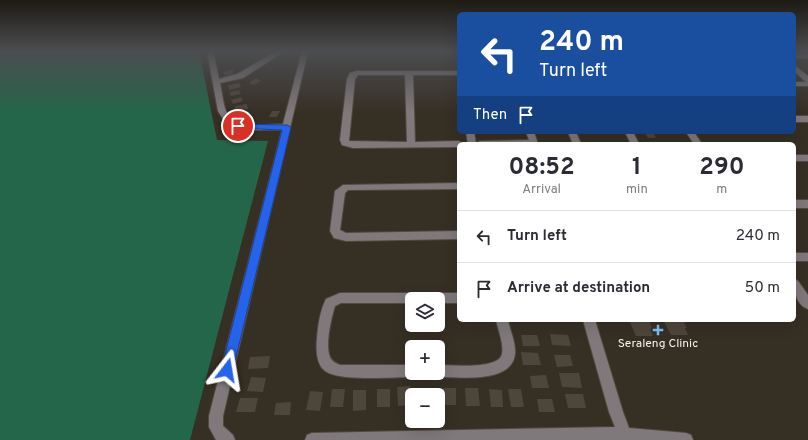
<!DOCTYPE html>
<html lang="en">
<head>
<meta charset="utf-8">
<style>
	:root { --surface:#fff; --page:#f7f7f7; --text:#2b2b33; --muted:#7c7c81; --line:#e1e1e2 }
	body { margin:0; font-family:Overpass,sans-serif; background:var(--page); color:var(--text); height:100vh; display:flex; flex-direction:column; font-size:15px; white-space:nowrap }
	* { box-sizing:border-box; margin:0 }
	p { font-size:13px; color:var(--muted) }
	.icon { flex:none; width:22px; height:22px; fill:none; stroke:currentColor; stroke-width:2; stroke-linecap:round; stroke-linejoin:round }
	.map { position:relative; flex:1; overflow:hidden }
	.drawer { position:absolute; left:457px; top:142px; width:339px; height:180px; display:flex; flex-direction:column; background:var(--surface); border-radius:6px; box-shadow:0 4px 16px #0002 }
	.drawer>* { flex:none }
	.banner { position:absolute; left:457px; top:12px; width:339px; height:122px; border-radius:6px; box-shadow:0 4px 16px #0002; background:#1a4fa0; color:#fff; overflow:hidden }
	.controls { position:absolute; left:405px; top:292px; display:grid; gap:8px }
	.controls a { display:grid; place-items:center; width:40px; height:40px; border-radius:6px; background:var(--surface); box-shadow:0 4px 16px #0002; font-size:20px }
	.pin { position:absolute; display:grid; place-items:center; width:34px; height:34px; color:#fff; margin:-17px; border:2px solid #fff; border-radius:50%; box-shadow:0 1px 4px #0007 }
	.me { position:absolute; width:44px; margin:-22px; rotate:14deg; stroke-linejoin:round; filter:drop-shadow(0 0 3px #0008) }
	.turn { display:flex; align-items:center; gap:14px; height:84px; padding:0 16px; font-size:18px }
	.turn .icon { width:52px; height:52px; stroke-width:2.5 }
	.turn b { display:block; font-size:28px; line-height:34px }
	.then { display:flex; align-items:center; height:38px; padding:0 16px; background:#0003; gap:8px; font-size:15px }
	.eta { display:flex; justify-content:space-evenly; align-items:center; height:68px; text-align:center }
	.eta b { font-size:24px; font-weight:700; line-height:28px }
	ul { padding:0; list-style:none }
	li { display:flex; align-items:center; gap:12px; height:52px; padding:0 16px; border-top:1px solid var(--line) }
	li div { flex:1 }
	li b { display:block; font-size:15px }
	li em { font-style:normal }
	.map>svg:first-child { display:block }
	.green { fill:#24664a }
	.building { fill:#4e463b }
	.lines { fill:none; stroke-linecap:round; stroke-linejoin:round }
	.minor-casing { stroke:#514a40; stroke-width:2 }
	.minor { fill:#80797b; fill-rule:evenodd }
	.route { fill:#2563eb; stroke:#184099 }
	.poi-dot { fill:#77c0f7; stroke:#362f24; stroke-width:1.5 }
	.labels { text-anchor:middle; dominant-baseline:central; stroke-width:4; stroke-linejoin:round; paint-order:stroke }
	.near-poi-label { font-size:12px; fill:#f7f2ec; stroke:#362f24 }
</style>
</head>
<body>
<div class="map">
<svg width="808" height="440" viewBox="0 0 808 440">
	<rect width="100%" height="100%" fill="#362f24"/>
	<!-- green -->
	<path class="green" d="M0,51H199L217,140L268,141L190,440H0Z"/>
	<!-- building -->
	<path class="building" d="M233,69L234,73L225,76L223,72Z
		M256,78L261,81L254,85L249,83Z
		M239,83L241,87L229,90L228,85Z
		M239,90L241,94L231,96L229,92Z
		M241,97L243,101L233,104L231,100Z
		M247,104L248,109L235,111V106Z
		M272,111H280L277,117H269Z
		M249,112V119L241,120V113Z
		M644,132H653L656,138H648Z
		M629,320H649L652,328L650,329L653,336H636Z
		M663,320H683L687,328H685L688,335H671Z
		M550,334L568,335L571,346L552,345Z
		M521,335H537L540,346H523Z
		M521,352L538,353L541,365H523Z
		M554,355H570L573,366L557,367Z
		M270,356L268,368L248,369L250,357Z
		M559,373H579L582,388L562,387Z
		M546,375L549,388H532L530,376Z
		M251,377L266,378L263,392L247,391Z
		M410,386L412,405L398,406L397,387Z
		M434,388L435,395H420V389Z
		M443,388H456V405H443Z
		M465,388H478L480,406H466Z
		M332,389H345L343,407H330Z
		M377,389H390V407H377Z
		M489,389L502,390L503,407H491Z
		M508,389H521L524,407H511Z
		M353,390H366V410L353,411Z
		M310,391L323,392L320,411L306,410Z
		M565,394H583L586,408H568Z
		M240,398H258L255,412H236Z
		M537,399H552L555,412H539Z
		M291,402L290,415H274L276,403Z"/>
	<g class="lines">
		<defs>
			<path id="minor" d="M207,51H213L219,79L237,74L277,51H285L243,78L220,83C222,92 223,103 226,111C234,131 266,124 283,124L302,51H308L223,416V426L233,435L235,440H216L209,427V416L282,130H242L226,124L218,111Z
				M794,54H808V58H794Z
				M794,65L808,76V86H794V82H806L794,71Z
				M357,71H459V75H413L415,142L459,141L463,144H459V147L353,148L342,145L340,140L347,79L350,73ZM358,75H405L407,142L349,141L355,79Z
				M794,116H808V122H794Z
				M466,132H474L476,143L480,141L529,140L526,132H534L538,144H468Z
				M568,132H576L581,144H573Z
				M625,132H633L639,144H631Z
				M686,132H694L702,144H694Z
				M794,155H808V161H794Z
				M459,183V189L348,190L345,193L340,230L346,233L459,231V239L346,241L334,238L330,231L335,191L343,185Z
				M794,200H808V208H794Z
				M794,253H808V261H794Z
				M794,279L798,281L808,295V309C796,305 794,290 794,279Z
				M340,293H459V303H438V299H412V303H341L335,306C331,319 325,345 330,357C332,362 336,363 340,365H412V373H418L417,375L412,377C393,377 337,382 324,370C316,363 316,348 317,338C318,325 320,311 326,299Z
				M496,320H508C510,331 516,342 515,354C512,384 459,377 438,377L433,375L432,373H438V365C451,365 499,370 502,354C504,343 498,330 496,320Z
				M583,320H595L623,412L629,428L686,433L691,435L693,440H305L307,435L312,433L615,427L609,412Z"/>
		</defs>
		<!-- minor casing -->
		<use href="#minor" class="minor-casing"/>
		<!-- minor -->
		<use href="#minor" class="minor"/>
	</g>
	<!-- sky -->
	<linearGradient id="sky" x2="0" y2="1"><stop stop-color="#1e1a14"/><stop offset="0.45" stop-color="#4c4d50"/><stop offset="1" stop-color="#4c4d50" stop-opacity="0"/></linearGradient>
	<rect width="808" height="113" fill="url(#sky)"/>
	<!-- route -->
	<path class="route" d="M238,124L287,125L291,127L233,370L231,374L227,376L223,374L221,370L282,130L235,128L234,126Z"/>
	<!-- markers -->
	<path class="poi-dot" d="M656 324h4v4h4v4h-4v4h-4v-4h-4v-4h4z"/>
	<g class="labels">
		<!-- near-poi labels -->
		<g class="near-poi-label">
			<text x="658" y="344">Seraleng Clinic</text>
		</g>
	</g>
</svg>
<div class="controls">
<a><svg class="icon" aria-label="layers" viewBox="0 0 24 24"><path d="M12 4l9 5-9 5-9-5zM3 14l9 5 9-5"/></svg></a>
<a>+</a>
<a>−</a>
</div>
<div class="pin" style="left:238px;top:126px;background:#d93025"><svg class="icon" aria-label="arrive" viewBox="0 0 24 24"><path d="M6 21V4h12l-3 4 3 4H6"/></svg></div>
<svg class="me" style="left:227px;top:370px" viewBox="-20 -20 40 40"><path d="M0-17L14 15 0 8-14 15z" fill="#2563eb" stroke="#fff" stroke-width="4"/></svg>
<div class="banner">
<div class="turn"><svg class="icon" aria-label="left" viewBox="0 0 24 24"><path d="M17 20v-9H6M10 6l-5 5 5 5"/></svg><div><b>240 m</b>Turn left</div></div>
<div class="then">Then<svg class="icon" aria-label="arrive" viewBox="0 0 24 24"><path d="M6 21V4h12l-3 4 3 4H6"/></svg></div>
</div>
<section class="drawer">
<div class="eta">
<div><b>08:52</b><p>Arrival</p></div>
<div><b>1</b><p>min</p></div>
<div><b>290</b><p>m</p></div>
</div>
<ul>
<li><svg class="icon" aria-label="left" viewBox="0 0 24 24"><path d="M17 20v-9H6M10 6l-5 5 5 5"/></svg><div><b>Turn left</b></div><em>240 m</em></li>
<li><svg class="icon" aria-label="arrive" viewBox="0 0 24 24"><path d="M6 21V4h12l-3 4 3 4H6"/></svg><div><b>Arrive at destination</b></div><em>50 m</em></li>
</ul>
</section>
</div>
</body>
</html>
